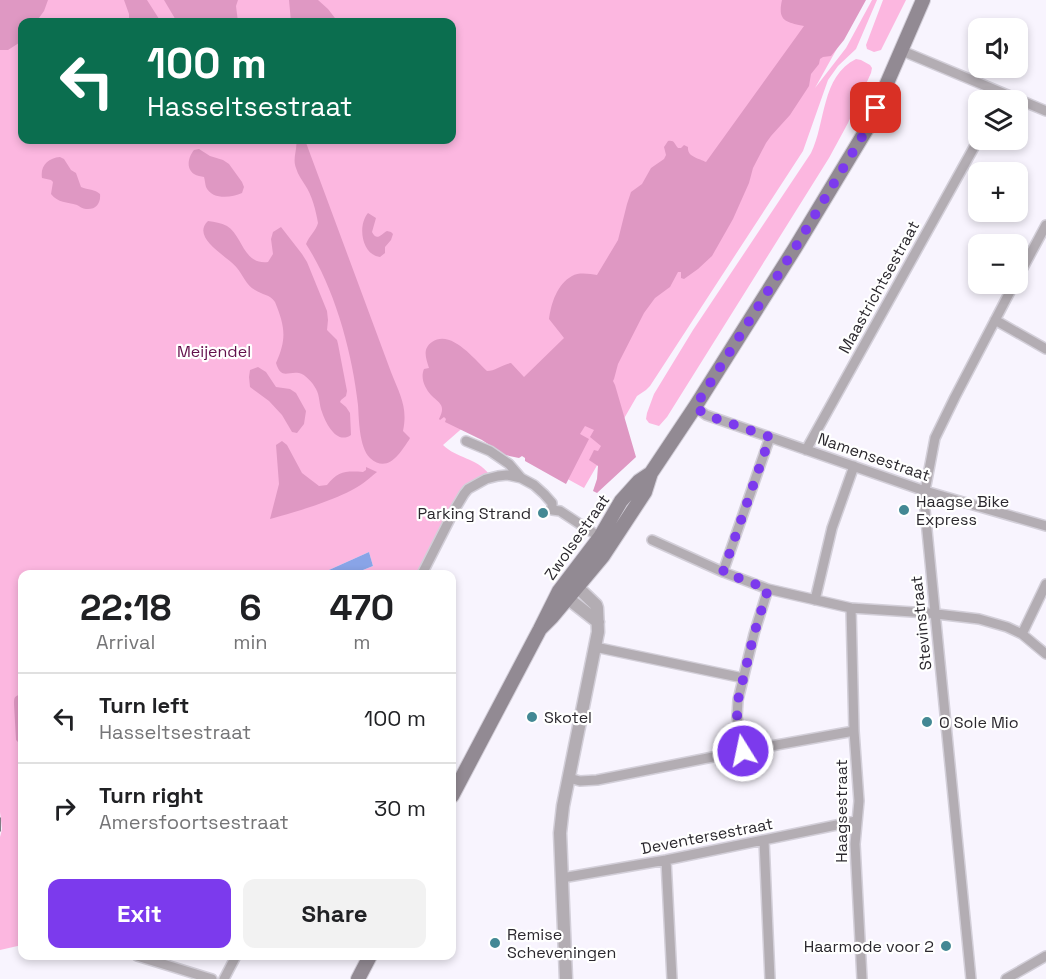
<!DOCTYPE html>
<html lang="en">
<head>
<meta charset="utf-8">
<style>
	:root { --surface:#fff; --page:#f2f2f2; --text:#202124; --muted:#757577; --line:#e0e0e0; --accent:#7c3aed }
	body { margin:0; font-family:"Space Grotesk",sans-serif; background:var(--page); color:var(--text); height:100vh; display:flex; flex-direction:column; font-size:22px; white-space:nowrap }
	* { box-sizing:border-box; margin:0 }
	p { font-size:20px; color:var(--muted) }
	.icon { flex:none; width:33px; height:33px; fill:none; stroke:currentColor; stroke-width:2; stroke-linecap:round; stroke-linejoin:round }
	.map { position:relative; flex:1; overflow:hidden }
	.side { position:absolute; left:18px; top:570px; width:438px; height:390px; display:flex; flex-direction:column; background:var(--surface); border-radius:12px; box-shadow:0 3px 9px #0003 }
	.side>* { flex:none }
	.banner { position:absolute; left:18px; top:18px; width:438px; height:126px; border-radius:12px; box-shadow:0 3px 9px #0003; background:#0b6e4f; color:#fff; overflow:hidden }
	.tools { position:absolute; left:968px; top:18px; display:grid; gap:12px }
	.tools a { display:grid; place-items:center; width:60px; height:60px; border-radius:12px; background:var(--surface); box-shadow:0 3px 9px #0003; font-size:30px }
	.pin { position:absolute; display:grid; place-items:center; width:51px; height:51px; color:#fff; margin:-26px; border-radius:12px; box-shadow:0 3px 9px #0006 }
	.me { position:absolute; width:66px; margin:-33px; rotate:350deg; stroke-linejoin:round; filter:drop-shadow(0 0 4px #0008) }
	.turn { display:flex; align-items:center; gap:21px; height:126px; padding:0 30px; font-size:27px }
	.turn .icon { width:78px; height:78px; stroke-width:2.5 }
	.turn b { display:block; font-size:42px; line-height:51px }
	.eta { display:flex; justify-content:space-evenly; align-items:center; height:102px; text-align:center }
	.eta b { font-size:36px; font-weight:600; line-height:42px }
	.cta { display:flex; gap:12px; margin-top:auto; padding:12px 30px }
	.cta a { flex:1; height:69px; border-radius:12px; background:var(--accent); color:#fff; font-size:24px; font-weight:600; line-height:69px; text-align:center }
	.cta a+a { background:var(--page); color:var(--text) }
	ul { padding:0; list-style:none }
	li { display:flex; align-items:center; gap:18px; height:90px; padding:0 30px; border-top:2px solid var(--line) }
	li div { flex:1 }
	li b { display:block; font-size:22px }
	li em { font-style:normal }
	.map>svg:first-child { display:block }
	.green { fill:#fcb7e0; fill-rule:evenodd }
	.forest { fill:#df98c3 }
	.water { fill:#89a4e7 }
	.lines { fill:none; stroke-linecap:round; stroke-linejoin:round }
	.minor-casing { stroke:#d3cfd9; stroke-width:12 }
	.tertiary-casing { stroke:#d3cfd9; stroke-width:15 }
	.secondary-casing { stroke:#d3cfd9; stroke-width:16 }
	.minor { stroke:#b3adb3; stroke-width:9 }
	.tertiary { stroke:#b3adb3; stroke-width:12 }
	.secondary { stroke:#928a93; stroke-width:14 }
	.tram { stroke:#58555c; stroke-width:1.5 }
	.route { stroke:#7c3aed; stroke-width:10; stroke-dasharray:0 18 }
	.poi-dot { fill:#438894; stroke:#fff; stroke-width:2 }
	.labels { text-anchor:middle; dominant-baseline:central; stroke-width:4.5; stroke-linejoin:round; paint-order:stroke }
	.street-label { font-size:16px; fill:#2b282e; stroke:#fff }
	.park-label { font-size:16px; fill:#630f4b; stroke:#fff }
	.poi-label { font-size:16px; fill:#2b282e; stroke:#fff; text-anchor:start }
</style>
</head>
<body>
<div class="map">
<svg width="1046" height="979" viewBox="0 0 1046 979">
	<rect width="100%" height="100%" fill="#f8f4fe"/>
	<!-- green -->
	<path class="green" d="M0,0H864L815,88L846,48L872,0H877L856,49L838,66L828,80L803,151L650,386L646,390L637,396L584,488L467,424L443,445C456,458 477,458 489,474L466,485L460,491L417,574H353L373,566L369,552L320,574H22V945L0,950V837L2,829L0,812ZM22,22H452V140H22Z
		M883,0H906L881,50L874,52L867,49L866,45Z
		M856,59L861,60L870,65L872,68L871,73L848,123L829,158L667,417L659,426L649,423L646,419L647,413L654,394L693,330L811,153C826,123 821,76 856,59Z"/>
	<!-- forest -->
	<path class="forest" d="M0,0H48L44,11L36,22H22V41L8,50H0Z
		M124,0H147L161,22H129V14Z
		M164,0H238L236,6L238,22H177Z
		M289,0H318L328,9L338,22H291Z
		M782,0H866L844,40L831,56L823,57L820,59L819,64L811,74L809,86L790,115L771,136L766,143L753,168L749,183L733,219L712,256L698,269L684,279L681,278V272H678L670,287L655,298L644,313L618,364L614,379L613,381L615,385L636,457L597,493L593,491L597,479L598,466L589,460L594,450L598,451L601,446L590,437L594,430L585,426L580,434L589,439L566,484L525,461V458L522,456L519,458L505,455L482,440L445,422L446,419L444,417L440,420L439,419C446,405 440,404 431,395C425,388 420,378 424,369L429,368C426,358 422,349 432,342C451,329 474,359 487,371C495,371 501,365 511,363L524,377L564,338L549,319C551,304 557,284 572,276C579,272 590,274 597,275L618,240L627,204L631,192L642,184L651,168L664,159L666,155L664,147L668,141C675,140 674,144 678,148H681L684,145L688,147C687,157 699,158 706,162L804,26C787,22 777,22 782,0Z
		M296,140H305L391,372C400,395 408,407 403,431L410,438L409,440C400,453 388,474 370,458C359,447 359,419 358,405C352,352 335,289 306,244C309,236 316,231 318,223C316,211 312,195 305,185C302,180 298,175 296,168C292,158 298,149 296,140Z
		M199,149L210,156L223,160L229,164L242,182L244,187L242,193C231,198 212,200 206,187C205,184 205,180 204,177C201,176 197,176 194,174C185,168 189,156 194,150Z
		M60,157L64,159L71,170L76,173L81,187C88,190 95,189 100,194C101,203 96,210 86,209C83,209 79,206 77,205C67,202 58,203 51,194L53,182L51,180L42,178C40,166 48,158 60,157Z
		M368,213L376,218L372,232C377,242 381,234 387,231L391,232L393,234L391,240L385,247V253L380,257C362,255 357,226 368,213Z
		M208,221C215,222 221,223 227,226C243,236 243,265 268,262L273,254L271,239L273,232L281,227L302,254L307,262L327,311L328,320L327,330L337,340L338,344L347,391L346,396L341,400L340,402L346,407L350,413L351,435C337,445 326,424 322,412C319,405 320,396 316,389C313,383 305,374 299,373C288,371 281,380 276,363C287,338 285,327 275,302C270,294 262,295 255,290C246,285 243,275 237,268C229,257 190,238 208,221Z
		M258,367L266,372L276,387L290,389L296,393L306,411L304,424L297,433L292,432L282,415L269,401L250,387L249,377L250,370Z
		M282,441L287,445L302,473L319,486L327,485C338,471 346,471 363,472L366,470V467L377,472C373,475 370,478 366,481C347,497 296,512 270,519L279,484L276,445Z
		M19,695H22V746L16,740L14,704C14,699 14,696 19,695Z"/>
	<!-- water -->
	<path class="water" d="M369,552L373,566L353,574H320Z"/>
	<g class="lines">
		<defs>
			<path id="minor" d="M900,50L1046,111
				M1017,279L1046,225
				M995,320L1046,349
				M695,407L706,415L925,491L1046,526
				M466,441L490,451L509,464L521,478L534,485L544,494L552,503V510L560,511L604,540
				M806,450L978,140
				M652,540L723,572L768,589L851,608L928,613L979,619L1007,627L1022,634L1046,654
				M723,572L770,437
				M422,574L455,509L464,494L468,489L486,479L498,476L507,475L521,478
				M815,600L832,528L854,466
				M851,608L854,731L859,801L855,844L862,979
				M1022,634L1046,584
				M595,647L743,678
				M743,751L737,717L738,700L754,634L768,589
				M569,778L580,781L597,780L743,751L854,731
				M764,840L770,979
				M666,860L672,979
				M562,878L666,860L856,821
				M137,956L212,979
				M224,979L236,956
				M971,979L925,510V491L935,438L955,397L1014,284
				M1006,979L1046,956"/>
			<path id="tertiary" d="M561,593L598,622
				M566,979L560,833L563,806L598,632L597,608L596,605L571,581"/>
			<path id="secondary" d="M540,629L552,617L603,556L645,492L651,473L695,407L795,248L868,127L923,0
				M452,796L540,629L559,591L600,537L621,501L639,481L651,473
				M358,979L370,956"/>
		</defs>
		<!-- minor casing -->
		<use href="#minor" class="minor-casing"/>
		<!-- tertiary casing -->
		<use href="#tertiary" class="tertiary-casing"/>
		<!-- secondary casing -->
		<use href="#secondary" class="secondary-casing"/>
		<!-- minor -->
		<use href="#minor" class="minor"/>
		<!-- tertiary -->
		<use href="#tertiary" class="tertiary"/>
		<!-- secondary -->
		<use href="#secondary" class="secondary"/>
		<!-- tram -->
		<path class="tram" d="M0,818V831"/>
	</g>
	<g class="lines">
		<!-- route -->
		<path class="route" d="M743,751L737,717L738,700L754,634L768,589L723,572L770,437L706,415L695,407L795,248L868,127L876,108"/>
	</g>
	<!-- markers -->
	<g class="poi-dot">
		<circle cx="904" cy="510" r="6"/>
		<circle cx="543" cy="513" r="6"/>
		<circle cx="532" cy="717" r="6"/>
		<circle cx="927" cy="722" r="6"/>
		<circle cx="495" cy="943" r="6"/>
		<circle cx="946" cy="946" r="6"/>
	</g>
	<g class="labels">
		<!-- street labels -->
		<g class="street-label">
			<text transform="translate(879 287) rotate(-61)">Maastrichtsestraat</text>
			<text transform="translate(874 457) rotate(19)">Namensestraat</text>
			<text transform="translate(577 537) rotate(-55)">Zwolsestraat</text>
			<text transform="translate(921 623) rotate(-96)">Stevinstraat</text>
			<text transform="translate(841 811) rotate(-90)">Haagsestraat</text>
			<text transform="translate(707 836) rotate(-11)">Deventersestraat</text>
		</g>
		<!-- park labels -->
		<g class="park-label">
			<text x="214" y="351">Meijendel</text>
		</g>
		<!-- poi labels -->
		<g class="poi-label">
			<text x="916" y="501">Haagse Bike<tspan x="916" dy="18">Express</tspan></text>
			<text x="531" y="513" text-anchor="end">Parking Strand</text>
			<text x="544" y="717">Skotel</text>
			<text x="939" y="722">O Sole Mio</text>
			<text x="507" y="934">Remise<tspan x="507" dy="18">Scheveningen</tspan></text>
			<text x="934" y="946" text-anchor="end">Haarmode voor 2</text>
		</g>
	</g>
</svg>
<div class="tools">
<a><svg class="icon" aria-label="sound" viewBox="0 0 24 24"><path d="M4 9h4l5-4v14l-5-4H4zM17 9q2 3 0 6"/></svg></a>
<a><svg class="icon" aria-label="layers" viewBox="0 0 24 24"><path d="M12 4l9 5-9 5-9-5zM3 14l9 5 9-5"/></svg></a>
<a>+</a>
<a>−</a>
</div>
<div class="pin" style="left:876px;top:108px;background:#d93025"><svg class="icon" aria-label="arrive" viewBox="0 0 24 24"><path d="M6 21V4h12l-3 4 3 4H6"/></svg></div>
<svg class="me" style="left:743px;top:751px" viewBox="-20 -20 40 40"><circle r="17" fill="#7c3aed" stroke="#fff" stroke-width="3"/><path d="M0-11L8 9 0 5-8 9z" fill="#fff"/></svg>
<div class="banner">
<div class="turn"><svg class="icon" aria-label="left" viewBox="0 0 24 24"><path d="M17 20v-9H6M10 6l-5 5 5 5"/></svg><div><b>100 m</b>Hasseltsestraat</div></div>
</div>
<section class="side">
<div class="eta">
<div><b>22:18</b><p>Arrival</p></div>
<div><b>6</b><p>min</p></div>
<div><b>470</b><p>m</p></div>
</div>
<ul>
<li><svg class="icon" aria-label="left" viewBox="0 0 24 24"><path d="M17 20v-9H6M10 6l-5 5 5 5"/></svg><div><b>Turn left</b><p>Hasseltsestraat</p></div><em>100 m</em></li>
<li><svg class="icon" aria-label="right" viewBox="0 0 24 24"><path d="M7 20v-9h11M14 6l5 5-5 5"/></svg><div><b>Turn right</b><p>Amersfoortsestraat</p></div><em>30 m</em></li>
</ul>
<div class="cta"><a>Exit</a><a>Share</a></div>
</section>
</div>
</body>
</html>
